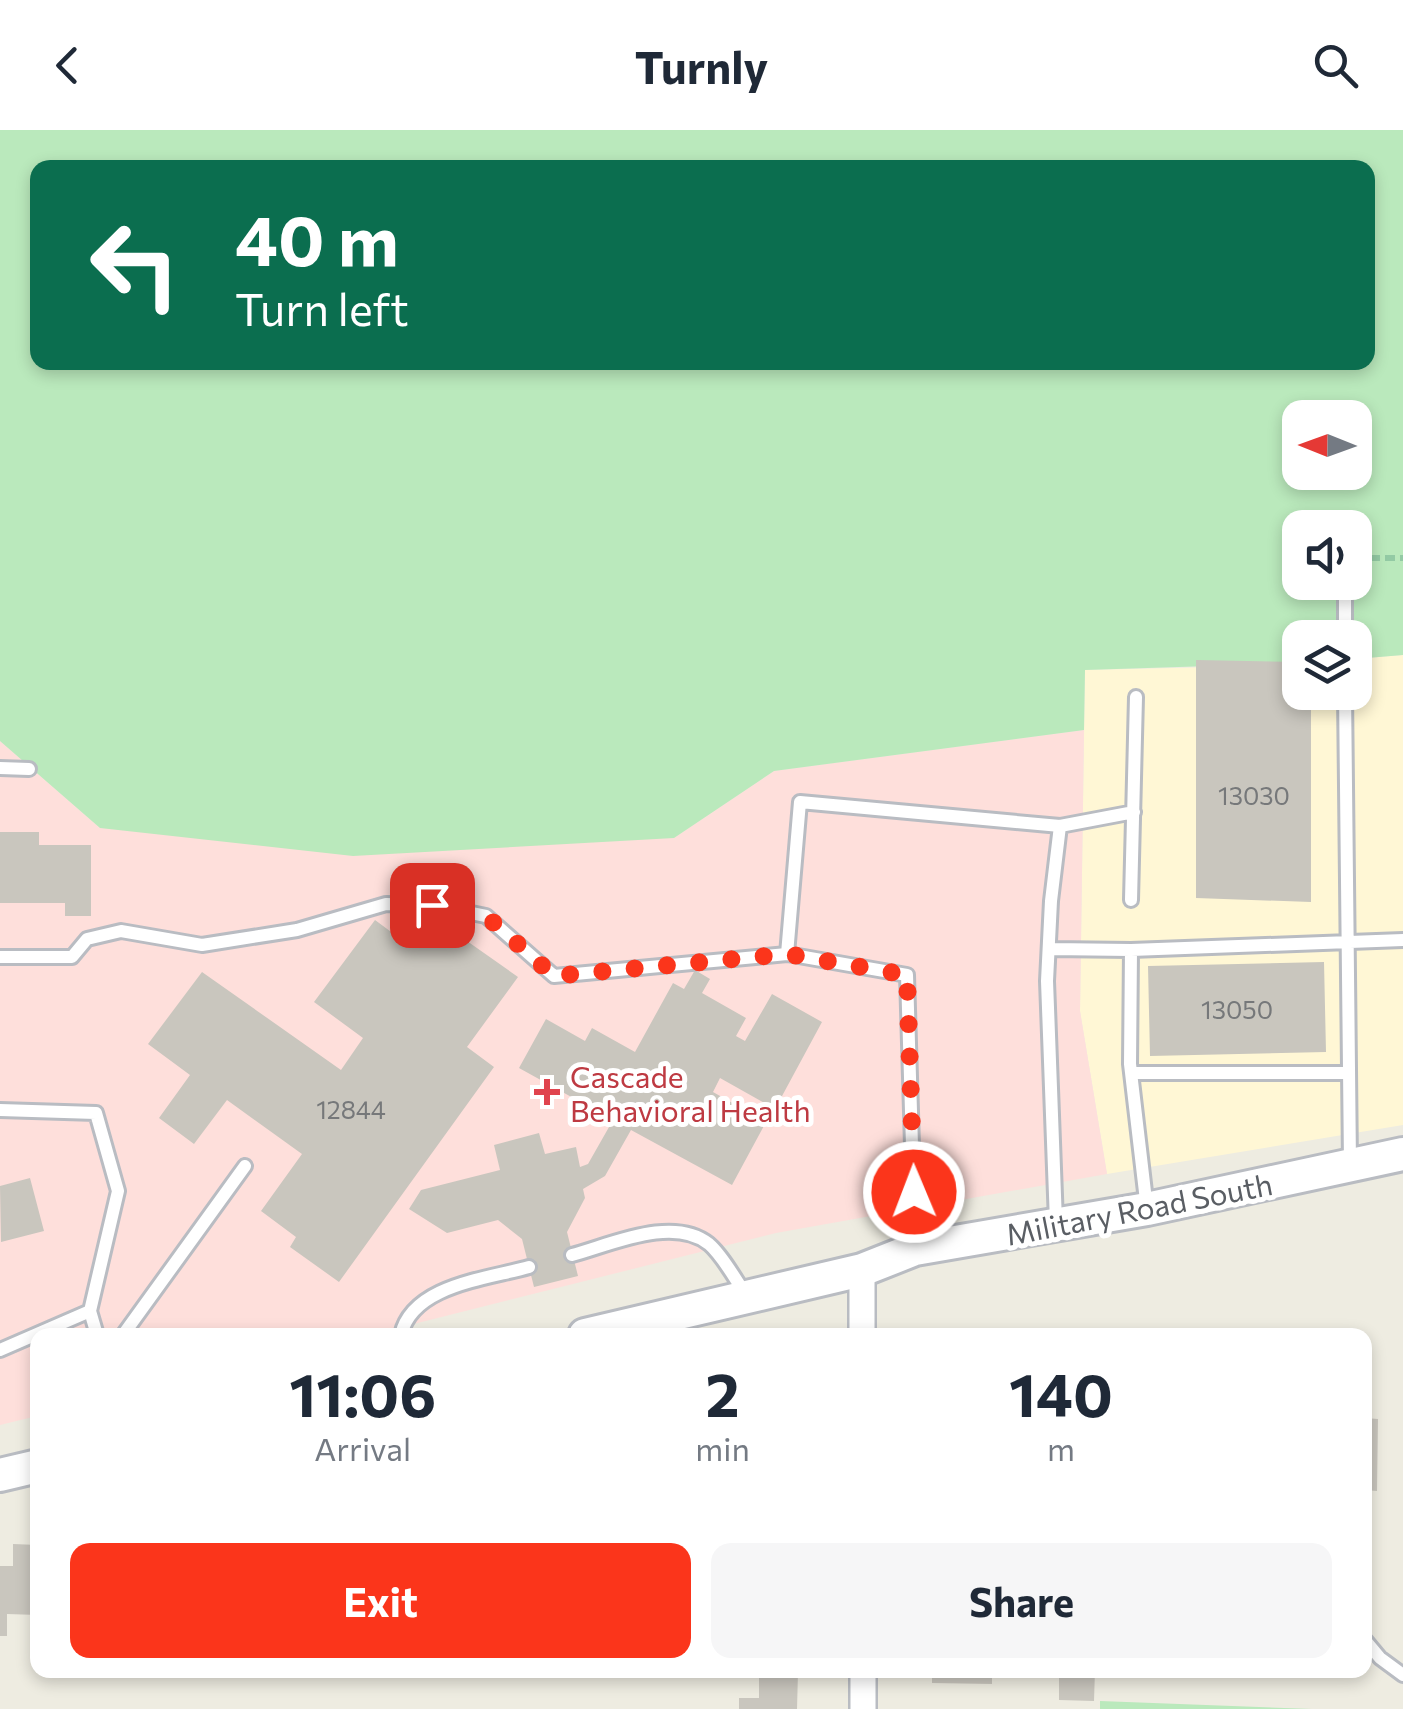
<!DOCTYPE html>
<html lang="en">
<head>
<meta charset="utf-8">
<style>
	:root { --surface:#fff; --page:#f6f6f7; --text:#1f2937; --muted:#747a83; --accent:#fb351b }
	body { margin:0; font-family:Commissioner,sans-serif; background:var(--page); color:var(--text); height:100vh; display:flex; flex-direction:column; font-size:38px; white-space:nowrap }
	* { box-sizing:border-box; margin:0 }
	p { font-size:32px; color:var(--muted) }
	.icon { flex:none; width:55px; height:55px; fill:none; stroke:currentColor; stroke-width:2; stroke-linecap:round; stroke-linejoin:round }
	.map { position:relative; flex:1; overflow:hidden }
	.side { position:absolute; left:30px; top:1198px; width:1342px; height:350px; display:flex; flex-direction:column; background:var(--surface); border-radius:20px; box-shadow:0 5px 15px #0003 }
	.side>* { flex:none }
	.hud { position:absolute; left:30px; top:30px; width:1345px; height:210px; border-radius:20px; box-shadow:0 5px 15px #0003; background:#0b6e4f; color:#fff; overflow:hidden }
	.needle { width:65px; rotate:271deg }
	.fabs { position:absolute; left:1282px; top:270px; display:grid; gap:20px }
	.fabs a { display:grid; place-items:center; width:90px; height:90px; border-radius:20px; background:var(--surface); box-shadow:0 5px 15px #0003; font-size:50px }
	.pin { position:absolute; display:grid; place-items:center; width:85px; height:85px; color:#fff; margin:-42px; border-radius:20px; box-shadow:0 5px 15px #0006 }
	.me { position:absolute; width:110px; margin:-55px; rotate:359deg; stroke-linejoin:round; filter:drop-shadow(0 0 8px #0008) }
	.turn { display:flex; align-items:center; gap:35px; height:210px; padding:0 40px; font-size:45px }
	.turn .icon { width:130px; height:130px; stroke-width:2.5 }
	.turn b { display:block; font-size:70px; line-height:85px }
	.eta { display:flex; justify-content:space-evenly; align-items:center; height:170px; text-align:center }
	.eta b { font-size:60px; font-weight:700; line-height:70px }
	.primary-button { display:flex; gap:20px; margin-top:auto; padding:20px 40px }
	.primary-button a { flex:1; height:115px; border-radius:20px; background:var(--accent); color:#fff; font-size:40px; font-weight:700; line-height:115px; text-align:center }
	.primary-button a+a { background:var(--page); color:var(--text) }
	header { display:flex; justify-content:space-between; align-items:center; height:130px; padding:0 40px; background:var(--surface); font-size:45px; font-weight:700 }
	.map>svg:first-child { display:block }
	.commercial { fill:#fff7d5 }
	.medical { fill:#fedfdb }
	.green { fill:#bae9bc; fill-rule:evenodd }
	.building { fill:#c9c6be }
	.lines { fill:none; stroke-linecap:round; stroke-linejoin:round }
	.service-casing { stroke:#b9bcc2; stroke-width:18 }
	.minor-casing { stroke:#b9bcc2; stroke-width:30 }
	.tertiary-casing { stroke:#b9bcc2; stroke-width:38 }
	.path { stroke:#93caa4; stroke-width:6; stroke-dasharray:10 5; stroke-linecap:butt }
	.service { stroke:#fff; stroke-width:12 }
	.minor { stroke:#fff; stroke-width:25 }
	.tertiary { stroke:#fff; stroke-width:32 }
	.route { stroke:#fb351b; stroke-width:18; stroke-dasharray:0 32.4 }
	.health-dot { fill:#e0444e; stroke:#fff; stroke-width:4 }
	.labels { text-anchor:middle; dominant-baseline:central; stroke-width:10; stroke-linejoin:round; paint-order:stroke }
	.number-label { font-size:25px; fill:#76787a }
	.health-label { font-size:30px; fill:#be3a42; stroke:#fff; text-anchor:start }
	.street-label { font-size:30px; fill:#5a5e64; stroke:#fff }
</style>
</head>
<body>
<header><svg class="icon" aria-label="back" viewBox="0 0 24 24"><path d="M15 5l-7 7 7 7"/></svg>Turnly<svg class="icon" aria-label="search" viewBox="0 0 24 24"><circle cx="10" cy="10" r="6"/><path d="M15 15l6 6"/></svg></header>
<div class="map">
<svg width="1403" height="1579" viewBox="0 0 1403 1579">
	<rect width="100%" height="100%" fill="#eeece1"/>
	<!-- commercial -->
	<path class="commercial" d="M1403,525V995L1107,1044L1080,881L1085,540L1262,536L1300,562H1355V529Z"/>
	<!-- medical -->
	<path class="medical" d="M1084,600L1080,881L1107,1044L776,1103L370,1205H38L37,1286L0,1295V611L100,698L674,708L774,641Z"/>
	<!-- green -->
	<path class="green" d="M0,0H1403V525L1355,529V508H1300V533L1085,540L1084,600L774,641L674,708L353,726L100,698L0,611ZM38,38H1368V232H38ZM1300,288H1355V342H1300ZM1300,398H1355V452H1300Z
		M1100,1571L1312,1579H1100Z"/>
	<!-- building -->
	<path class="building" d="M1196,530L1300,532V562H1311V772L1196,768Z
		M0,702H39V715H91V786H65V773H0Z
		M418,789L441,805L447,797L518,847L467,917L494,937L339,1152L290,1117L296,1107L261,1081L302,1024L227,970L194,1014L159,988L190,945L148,914L202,842L341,940L363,908L314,872L375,790L402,810Z
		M1324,832L1326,922L1150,926L1148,836Z
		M695,840L710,849L702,863L746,888L736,906L745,911L772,864L822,892L775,979L720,948L713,962L766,992L732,1055L631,1000L605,1046L583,1059L585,1068L567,1102L578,1146L534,1157L522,1109L498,1090L447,1103L409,1079L421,1060L500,1040L494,1015L539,1003L545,1024L576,1017L580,1037L588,1034L613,990L519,938L546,889L585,911L592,898L635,922L673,853L684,859Z
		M30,1048L44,1101L1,1112L0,1056Z
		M1365,1288L1378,1289L1377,1361L1365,1360Z
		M13,1414L38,1415V1485L7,1484V1506H0V1436H13Z
		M932,1540H992V1554L932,1553Z
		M1059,1540H1095L1094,1571L1059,1570Z
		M759,1541L798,1542L797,1579H739V1568H759Z"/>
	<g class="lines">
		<defs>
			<path id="service" d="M1345,452V508
				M1345,562L1350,1033
				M0,638L29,639
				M1131,770L1136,567
				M1051,819L1131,820
				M787,824L800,672L1060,696L1134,682
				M0,827H72L87,809L121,801L202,815L297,800L386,774L432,775L486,786L554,846L787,824L907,845L915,1118
				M1131,943H1349
				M0,980L96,983L118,1061L90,1181L0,1220
				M1147,1079L1130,934L1131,820L1403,810
				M1056,1092L1047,851L1051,771L1060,696
				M572,1125C610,1115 673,1085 709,1114C723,1126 735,1149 746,1165
				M90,1181L97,1205
				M123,1205L245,1036
				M401,1205C412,1155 487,1149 529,1137
				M1365,1510L1380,1528L1403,1545"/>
			<path id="minor" d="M862,1140V1205
				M863,1540V1579"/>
			<path id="tertiary" d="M585,1205L862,1140L915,1119L1147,1079L1403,1024
				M0,1345L38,1336"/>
		</defs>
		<!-- service casing -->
		<use href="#service" class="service-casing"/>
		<!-- minor casing -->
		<use href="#minor" class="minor-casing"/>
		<!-- tertiary casing -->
		<use href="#tertiary" class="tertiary-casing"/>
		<!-- path -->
		<path class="path" d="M1355,428H1403"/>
		<!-- service -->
		<use href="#service" class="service"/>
		<!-- minor -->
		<use href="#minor" class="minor"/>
		<!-- tertiary -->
		<use href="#tertiary" class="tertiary"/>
	</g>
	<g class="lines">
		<!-- route -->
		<path class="route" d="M432,775L486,786L554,846L787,824L907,845L914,1062"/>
	</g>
	<!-- markers -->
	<path class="health-dot" d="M542 947h10v10h10v10h-10v10h-10v-10h-10v-10h10z"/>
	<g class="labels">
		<!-- number labels -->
		<g class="number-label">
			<text x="1254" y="665">13030</text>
			<text x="1237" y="879">13050</text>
			<text x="351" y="979">12844</text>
		</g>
		<!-- health labels -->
		<g class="health-label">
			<text x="570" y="945">Cascade<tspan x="570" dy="34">Behavioral Health</tspan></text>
		</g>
		<!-- street labels -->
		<g class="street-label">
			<text transform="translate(1139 1078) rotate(-11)">Military Road South</text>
		</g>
	</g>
</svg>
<div class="fabs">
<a><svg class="needle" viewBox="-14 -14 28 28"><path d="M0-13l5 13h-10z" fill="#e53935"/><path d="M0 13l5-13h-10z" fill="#747a83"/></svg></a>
<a><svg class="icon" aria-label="sound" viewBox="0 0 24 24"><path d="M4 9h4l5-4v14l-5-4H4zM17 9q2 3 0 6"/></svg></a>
<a><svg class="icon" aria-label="layers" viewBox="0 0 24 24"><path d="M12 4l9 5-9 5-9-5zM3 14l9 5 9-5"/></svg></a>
</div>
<div class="pin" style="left:432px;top:775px;background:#d93025"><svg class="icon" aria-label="arrive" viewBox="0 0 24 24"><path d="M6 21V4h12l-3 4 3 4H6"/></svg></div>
<svg class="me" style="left:914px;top:1062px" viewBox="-20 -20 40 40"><circle r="17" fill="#fb351b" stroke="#fff" stroke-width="3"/><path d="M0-11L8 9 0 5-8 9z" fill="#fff"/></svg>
<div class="hud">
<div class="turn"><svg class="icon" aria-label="left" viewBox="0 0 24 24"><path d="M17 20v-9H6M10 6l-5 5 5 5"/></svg><div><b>40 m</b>Turn left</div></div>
</div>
<section class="side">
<div class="eta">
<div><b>11:06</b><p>Arrival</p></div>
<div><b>2</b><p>min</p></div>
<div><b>140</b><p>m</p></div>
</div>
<div class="primary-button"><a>Exit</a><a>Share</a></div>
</section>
</div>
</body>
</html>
